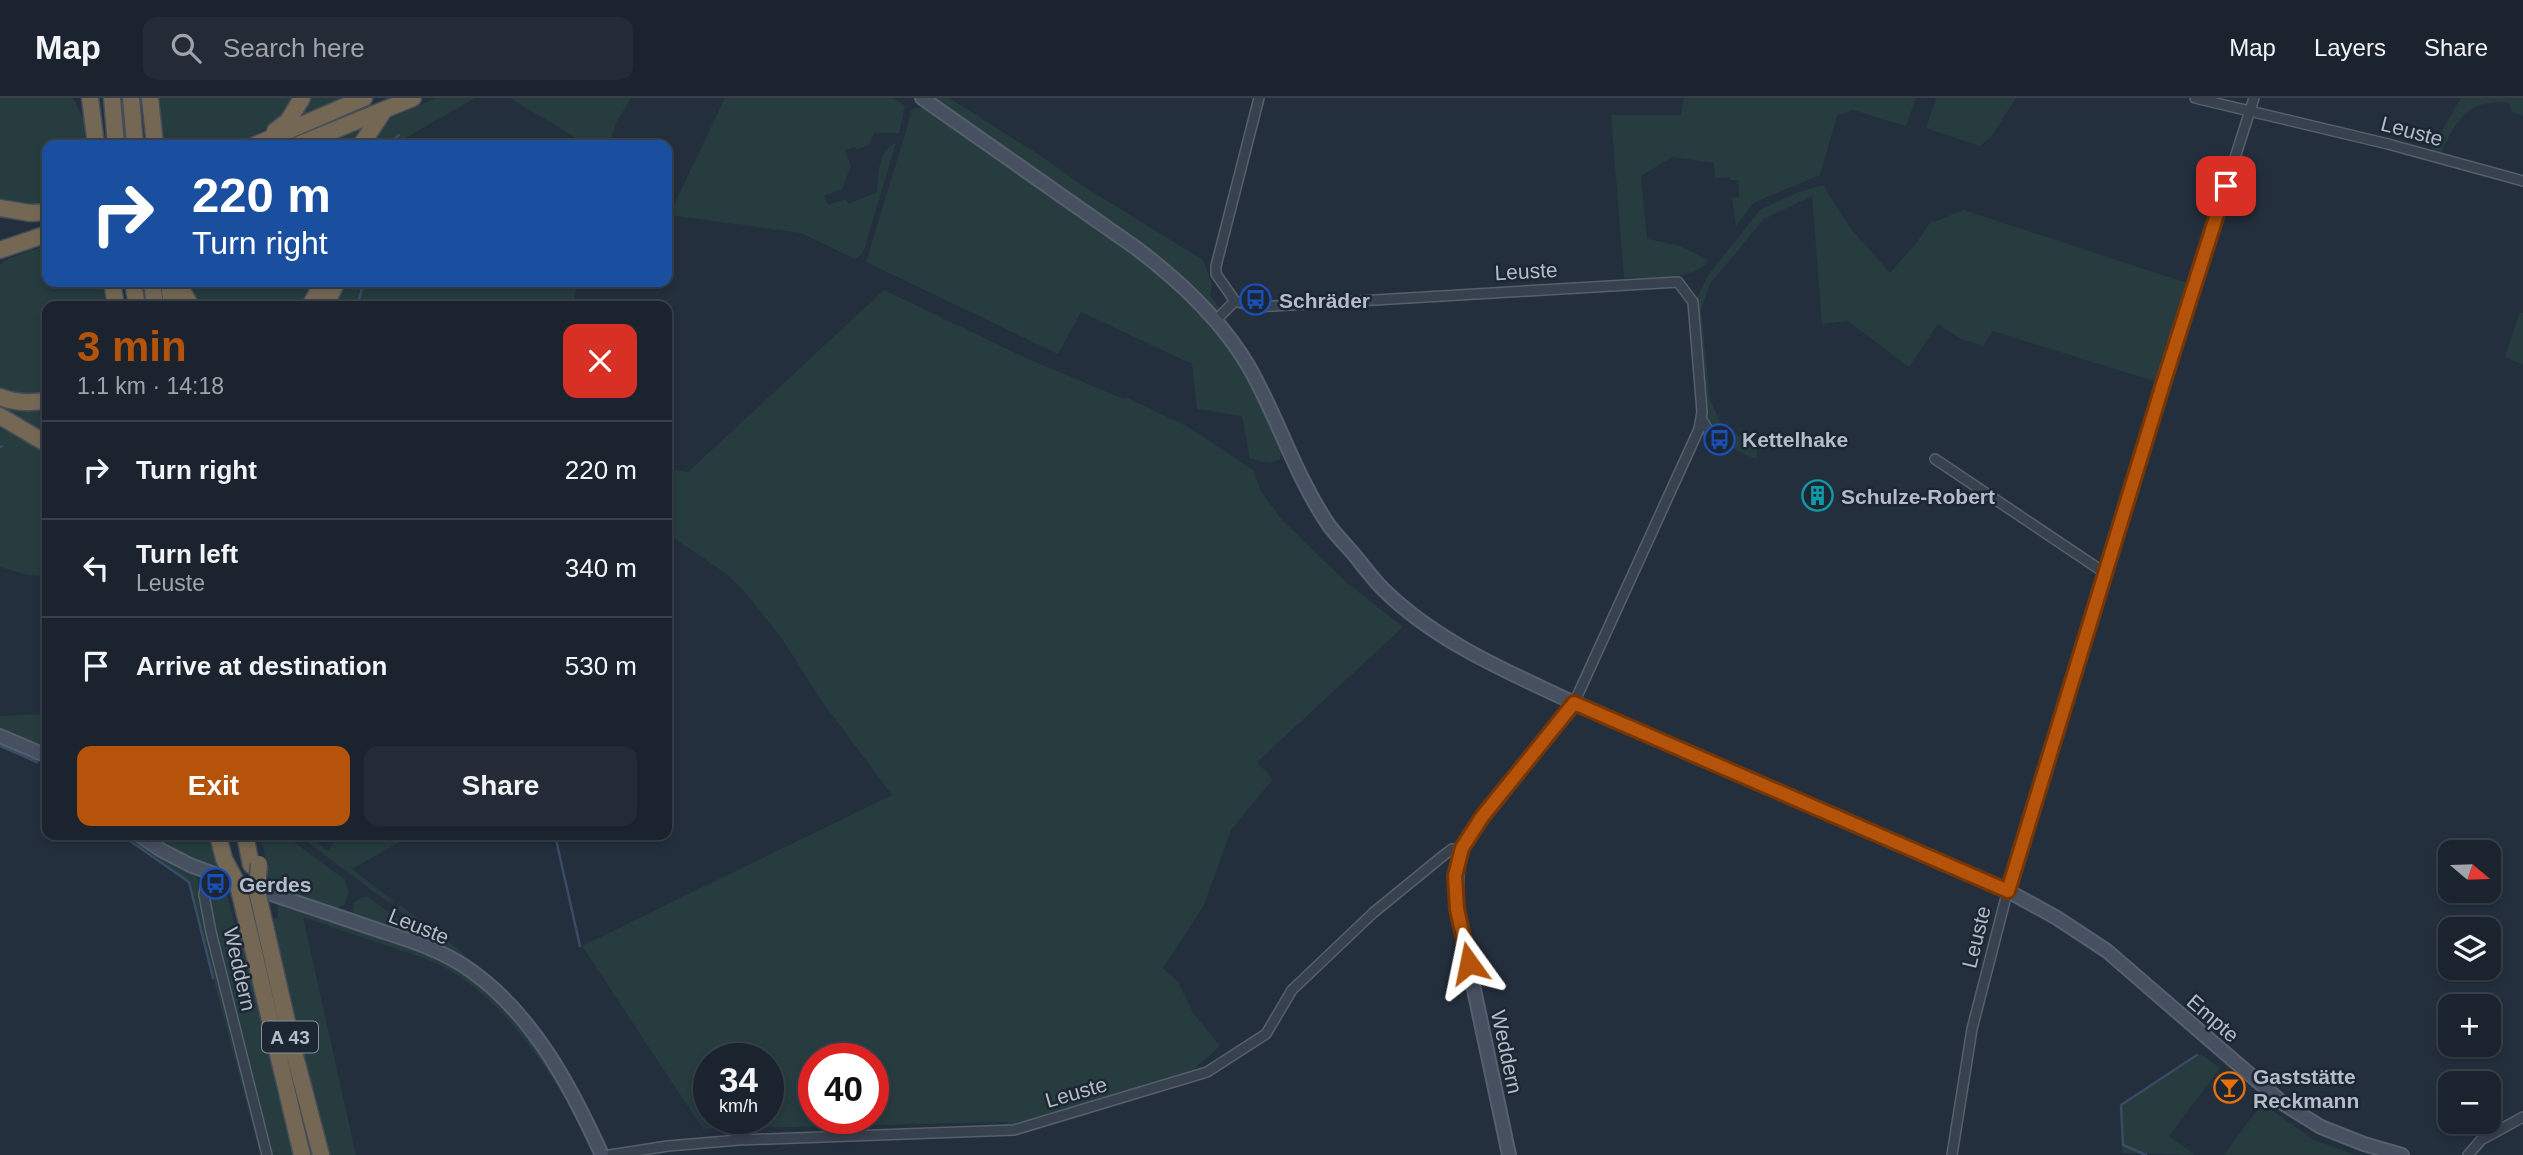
<!DOCTYPE html>
<html lang="en">
<head>
<meta charset="utf-8">
<style>
	:root { --surface:#1b232e; --page:#242b36; --text:#f1f3f6; --muted:#a0a4aa; --line:#39404a; --accent:#b45309 }
	body { margin:0; font-family:Arial,sans-serif; background:var(--page); color:var(--text); height:100vh; display:flex; flex-direction:column; font-size:26px; white-space:nowrap }
	* { box-sizing:border-box; margin:0 }
	p { font-size:23px; color:var(--muted) }
	.icon { flex:none; width:38px; height:38px; fill:none; stroke:currentColor; stroke-width:2; stroke-linecap:round; stroke-linejoin:round }
	.map { position:relative; flex:1; overflow:hidden }
	.details { position:absolute; left:42px; top:203px; width:630px; height:539px; display:flex; flex-direction:column; background:var(--surface); border-radius:14px; box-shadow:0 4px 10px #0003,0 0 0 2px var(--line) }
	.details>* { flex:none }
	.banner { position:absolute; left:42px; top:42px; width:630px; height:147px; border-radius:14px; box-shadow:0 4px 10px #0003,0 0 0 2px var(--line); background:#1a4fa0; color:#fff; overflow:hidden }
	.needle { width:46px; rotate:109deg }
	.fabs { position:absolute; left:2438px; top:742px; display:grid; gap:14px }
	.fabs a { display:grid; place-items:center; width:63px; height:63px; border-radius:14px; background:var(--surface); box-shadow:0 4px 10px #0003,0 0 0 2px var(--line); font-size:35px }
	.speed { position:absolute; left:693px; top:945px; display:flex; gap:14px; font-size:35px; font-weight:700; text-align:center }
	.speed>* { display:grid; place-content:center; width:91px; height:91px; border-radius:50%; background:var(--surface); box-shadow:0 4px 10px #0003,0 0 0 2px var(--line); line-height:1 }
	.speed small { font-size:18px; font-weight:400 }
	.speed .limit { border:10px solid #d22; background:#fff; color:#111 }
	.pin { position:absolute; display:grid; place-items:center; width:60px; height:60px; color:#fff; margin:-30px; border-radius:14px; box-shadow:0 4px 10px #0006 }
	.me { position:absolute; width:77px; margin:-38px; rotate:348deg; stroke-linejoin:round; filter:drop-shadow(0 0 5px #0008) }
	.turn { display:flex; align-items:center; gap:24px; height:147px; padding:0 35px; font-size:32px }
	.turn .icon { width:91px; height:91px; stroke-width:2.5 }
	.turn b { display:block; font-size:49px; line-height:60px }
	.round { display:grid; place-items:center; flex:none; width:74px; height:74px; border-radius:14px; background:var(--page) }
	.head { display:flex; align-items:center; justify-content:space-between; height:119px; padding:0 35px }
	h1 { font-size:42px; font-weight:800; line-height:52px; color:var(--accent) }
	.action { display:flex; gap:14px; margin-top:auto; padding:14px 35px }
	.action a { flex:1; height:80px; border-radius:14px; background:var(--accent); color:#fff; font-size:28px; font-weight:800; line-height:80px; text-align:center }
	.action a+a { background:var(--page); color:var(--text) }
	ul { padding:0; list-style:none }
	li { display:flex; align-items:center; gap:21px; height:98px; padding:0 35px; border-top:2px solid var(--line) }
	li div { flex:1 }
	li b { display:block; font-size:26px }
	li em { font-style:normal }
	header { display:flex; align-items:center; gap:42px; box-sizing:border-box; height:98px; padding:0 35px; background:var(--surface); border-bottom:2px solid var(--line) }
	header strong { font-size:33px }
	nav { display:flex; gap:38px; margin-inline-start:auto; font-size:24px }
	.search { width:490px; height:63px; background:var(--page); display:flex; align-items:center; gap:18px; box-sizing:border-box; padding:0 24px; border-radius:14px; color:var(--muted); font-size:26px }
	.map>svg:first-child { display:block }
	.green { fill:#263c3f; fill-rule:evenodd }
	.lines { fill:none; stroke-linecap:round; stroke-linejoin:round }
	.stream { stroke:#394c67; stroke-width:2.5 }
	.street-casing { stroke:#565f6c; stroke-width:12 }
	.secondary-casing { stroke:#565f6c; stroke-width:16 }
	.highway-casing { stroke:#434c59; stroke-width:19 }
	.street { stroke:#38414e; stroke-width:9 }
	.secondary { stroke:#465061; stroke-width:12 }
	.highway { stroke:#746855; stroke-width:16 }
	.highway-bridge-casing { stroke:#434c59; stroke-width:19; stroke-linecap:butt }
	.highway-bridge { stroke:#746855; stroke-width:16 }
	.route-casing { stroke:#753606; stroke-width:18 }
	.route { stroke:#b45309; stroke-width:12 }
	.labels { text-anchor:middle; dominant-baseline:central; stroke-width:5; stroke-linejoin:round; paint-order:stroke }
	.shield { fill:#1d2633; stroke:#878f9c; stroke-width:2 }
	.shield-label { font-size:19px; font-weight:bold; fill:#b4bcc9 }
	.street-label { font-size:21px; fill:#b4bcc9; stroke:#1d2633 }
	.poi-label { font-size:21px; font-weight:bold; fill:#b4bcc9; stroke:#1d2633; text-anchor:start }
</style>
</head>
<body>
<header>
<strong>Map</strong>
<div class="search"><svg class="icon" aria-label="search" viewBox="0 0 24 24"><circle cx="10" cy="10" r="6"/><path d="M15 15l6 6"/></svg>Search here</div>
<nav><a>Map</a><a>Layers</a><a>Share</a></nav>
</header>
<div class="map">
<svg width="2523" height="1057" viewBox="0 0 2523 1057">
	<rect width="100%" height="100%" fill="#242f3e"/>
	<!-- green -->
	<path class="green" d="M0,0H73L86,26L91,47H47V106L29,108L0,105Z
		M159,0H294C259,53 217,47 160,47Z
		M308,0H344L299,19Z
		M436,0H475L393,47H366L384,26L393,19Z
		M510,0H631L616,25L609,47H575L576,40Z
		M725,0H893L905,8L899,35H874L869,47L856,52L855,49L845,52L851,68L842,91L824,98L828,107L846,101L848,106L877,94C878,78 878,52 896,45L863,155L855,161L801,135L669,117Z
		M931,0H949L1041,58L1083,88L1203,162L1212,186L1210,198L1221,211H1213L1158,159Z
		M1684,0H1916L1906,28L1853,12L1837,18L1820,77L1753,105L1736,128L1732,100L1739,99L1738,82H1730V79L1715,80L1714,65L1672,59L1641,78L1647,141C1669,145 1690,149 1708,163C1694,183 1648,179 1624,180L1611,17H1681Z
		M1934,0H2016L1991,39L1980,48L1926,30L1936,1Z
		M2461,0H2523V18L2512,14L2509,5C2468,0 2456,23 2441,55L2430,53Z
		M915,10H929L1133,153L1172,184L1213,228L1236,259L1260,304L1282,350L1280,361L1271,365L1250,361L1242,318L1197,311L1192,266L1081,214L1058,256L866,164L911,16L909,14Z
		M362,30L363,31L353,47H318Z
		M1823,87L1851,131L1890,175L1917,144L1931,123L1934,124L1964,112L2187,185L2157,284L1993,233L1983,248L1961,241L1938,226L1909,269L1848,223L1822,226L1812,98L1764,121L1710,186L1701,211L1710,302L1721,325L1735,337L1756,341L1757,361C1733,353 1712,339 1704,315L1695,204L1709,176L1760,112L1796,95Z
		M47,147V184H105L104,208H47V297L30,299L0,292V166L10,160Z
		M182,184H314L300,208H198Z
		M342,184H577L573,208H332Z
		M884,192L1028,261L1124,301L1126,299L1188,329L1253,372L1261,393L1282,422L1346,484L1403,529L1257,664L1273,681L1231,732L1204,807L1163,870L1178,884L1193,915L1220,948L1194,971L1022,1027H1007L1008,1024L703,1031L582,848L892,697L821,602L781,539L742,491L725,475L667,435V371L688,374ZM709,961H768V1020H709ZM814,961H873V1020H814Z
		M2520,214L2523,215V267L2505,259Z
		M0,306L47,310V339L0,312Z
		M0,324L47,352V488L41,478L24,476L0,469Z
		M47,616V646C33,651 14,639 0,633V618Z
		M146,737H214L220,771L193,764Z
		M261,737H289L294,744L344,781L349,794L344,807L333,811L274,792L270,788Z
		M298,737H307L328,753L339,737H403L407,740L352,771L395,804L389,805Z
		M133,738C149,751 190,765 198,782L230,934L260,1047V1056L188,785L128,742Z
		M224,787L238,838L278,819L277,804L423,852L449,864L483,888L505,910L547,962L566,1002C534,951 498,899 444,869C427,860 407,855 389,848C360,839 331,829 303,819L356,1057H271L214,832L209,793L215,788Z
		M368,799L413,832L417,826L396,810L400,807C454,848 509,886 548,942L545,944L491,883L357,820L353,814L354,805L360,800Z
		M2201,956L2220,970L2169,1038L2195,1057L2122,1055L2120,1009Z
		M2262,1005L2314,1042L2356,1057H2224Z"/>
	<g class="lines">
		<!-- stream -->
		<path class="stream" d="M387,47L399,37
			M357,208L364,184
			M0,349L2,348
			M0,648L37,664
			M47,669V670
			M555,737L580,848
			M130,743L189,784L213,880
			M2146,1057L2123,1047L2121,1007L2197,957"/>
		<defs>
			<path id="street" d="M1259,0L1216,168V176L1235,203L1256,209L1678,184L1693,204L1702,314L1699,331L1574,605
				M2195,0L2388,46L2523,83
				M1215,223L1235,203
				M1701,320L1711,337L1722,348
				M1935,361L2105,475
				M208,774L204,797L211,834L267,1057
				M610,1057L668,1048L739,1042L1014,1032L1207,974L1266,936L1292,892L1373,815L1444,757L1452,751L1462,750
				M1952,1057L1972,931L2005,803L2163,286L2254,0
				M2468,1057L2481,1042L2523,1019"/>
			<path id="secondary" d="M922,0L1136,150C1180,183 1221,221 1249,269C1278,320 1295,377 1328,426C1335,436 1344,445 1352,454C1362,466 1372,480 1383,491C1435,543 1508,574 1574,605L2008,793L2057,820L2107,853L2284,1006L2321,1029L2364,1046L2402,1057
				M0,638L47,658
				M139,737L161,752L190,767C250,790 312,809 372,830C405,841 441,851 470,872C533,916 571,989 602,1057
				M1509,1057L1457,811C1456,783 1455,761 1469,737L1574,605"/>
			<path id="highway" d="M90,0L96,47
				M112,0L116,47
				M131,0L135,47
				M150,0L155,47
				M275,33L288,23L302,0
				M255,47L364,0
				M298,47L413,0
				M361,47L383,14
				M0,110L30,115L47,114
				M0,152L47,136
				M112,184L116,208
				M133,184L137,208
				M152,184L155,208
				M169,184L172,208
				M177,184L191,208
				M310,208L323,184
				M325,208L337,184
				M0,299C16,305 30,306 47,302
				M0,318L47,346
				M218,737L224,761
				M245,737L251,767
				M238,787L302,1057
				M257,793L293,950L321,1057"/>
		</defs>
		<!-- street casing -->
		<use href="#street" class="street-casing"/>
		<!-- secondary casing -->
		<use href="#secondary" class="secondary-casing"/>
		<!-- highway casing -->
		<use href="#highway" class="highway-casing"/>
		<!-- street -->
		<use href="#street" class="street"/>
		<!-- secondary -->
		<use href="#secondary" class="secondary"/>
		<!-- highway -->
		<use href="#highway" class="highway"/>
		<defs>
			<path id="highway-bridge" d="M224,761L238,787
				M257,793L259,766"/>
		</defs>
		<!-- highway-bridge casing -->
		<use href="#highway-bridge" class="highway-bridge-casing"/>
		<!-- highway-bridge -->
		<use href="#highway-bridge" class="highway-bridge"/>
	</g>
	<g class="lines">
		<defs>
			<path id="route" d="M1469,865L1457,811L1455,778L1462,750L1482,719L1574,605L2008,793L2163,286L2226,88"/>
		</defs>
		<!-- route casing -->
		<use href="#route" class="route-casing"/>
		<!-- route -->
		<use href="#route" class="route"/>
	</g>
	<!-- icons -->
	<defs>
		<symbol id="bus-ring" viewBox="-11 -11 22 22"><circle r="9.5" fill="#1d2633" stroke="#1a4fb4" stroke-width="1.5"/><path d="M-5-6H5V4H4V6H2V4H-2V6H-4V4H-5ZM-3.5-4V0h7V-4ZM-3.5 1.2v1.5H-2V1.2ZM2 1.2v1.5H3.5V1.2Z" fill="#1a4fb4"/></symbol>
		<symbol id="building-ring" viewBox="-11 -11 22 22"><circle r="9.5" fill="#1d2633" stroke="#0f9aa8" stroke-width="1.5"/><path d="M-4-6H4V6H1V3H-1V6H-4ZM-2.5-4.3h1.7v1.8h-1.7ZM.8-4.3h1.7v1.8H.8ZM-2.5-1h1.7V.8h-1.7ZM.8-1h1.7V.8H.8Z" fill="#0f9aa8"/></symbol>
		<symbol id="bar-ring" viewBox="-11 -11 22 22"><circle r="9.5" fill="#1d2633" stroke="#e8710a" stroke-width="1.5"/><path d="M-6-5H6L.8 .8V4.5H3.5V6h-7V4.5H-.8V.8Z" fill="#e8710a"/></symbol>
	</defs>
	<g fill-rule="evenodd">
		<use href="#bus-ring" x="1238" y="184" width="35" height="35"/>
		<use href="#bus-ring" x="1702" y="324" width="35" height="35"/>
		<use href="#building-ring" x="1800" y="380" width="35" height="35"/>
		<use href="#bus-ring" x="198" y="768" width="35" height="35"/>
		<use href="#bar-ring" x="2212" y="972" width="35" height="35"/>
	</g>
	<g class="labels">
		<!-- shield labels -->
		<rect class="shield" x="262" y="923.5" width="56" height="31" rx="5"/>
		<g class="shield-label">
			<text x="290" y="939">A 43</text>
		</g>
		<!-- street labels -->
		<g class="street-label">
			<text transform="translate(2412 33) rotate(15)">Leuste</text>
			<text transform="translate(1526 173) rotate(-3)">Leuste</text>
			<text transform="translate(419 828) rotate(22)">Leuste</text>
			<text transform="translate(1976 839) rotate(-76)">Leuste</text>
			<text transform="translate(240 871) rotate(77)">Weddern</text>
			<text transform="translate(2213 920) rotate(41)">Empte</text>
			<text transform="translate(1507 954) rotate(78)">Weddern</text>
			<text transform="translate(1076 994) rotate(-16)">Leuste</text>
		</g>
		<!-- poi labels -->
		<g class="poi-label">
			<text x="1279" y="202">Schräder</text>
			<text x="1742" y="341">Kettelhake</text>
			<text x="1841" y="398">Schulze-Robert</text>
			<text x="239" y="786">Gerdes</text>
			<text x="2253" y="978">Gaststätte<tspan x="2253" dy="24">Reckmann</tspan></text>
		</g>
	</g>
</svg>
<div class="fabs">
<a><svg class="needle" viewBox="-14 -14 28 28"><path d="M0-13l5 13h-10z" fill="#e53935"/><path d="M0 13l5-13h-10z" fill="#a0a4aa"/></svg></a>
<a><svg class="icon" aria-label="layers" viewBox="0 0 24 24"><path d="M12 4l9 5-9 5-9-5zM3 14l9 5 9-5"/></svg></a>
<a>+</a>
<a>−</a>
</div>
<div class="speed"><div>34<small>km/h</small></div><div class="limit">40</div></div>
<div class="pin" style="left:2226px;top:88px;background:#d93025"><svg class="icon" aria-label="arrive" viewBox="0 0 24 24"><path d="M6 21V4h12l-3 4 3 4H6"/></svg></div>
<svg class="me" style="left:1469px;top:865px" viewBox="-20 -20 40 40"><path d="M0-17L14 15 0 8-14 15z" fill="#b45309" stroke="#fff" stroke-width="4"/></svg>
<div class="banner">
<div class="turn"><svg class="icon" aria-label="right" viewBox="0 0 24 24"><path d="M7 20v-9h11M14 6l5 5-5 5"/></svg><div><b>220 m</b>Turn right</div></div>
</div>
<section class="details">
<div class="head"><div><h1>3 min</h1><p>1.1 km · 14:18</p></div><a class="round" style="background:#d93025;color:#fff"><svg class="icon" aria-label="close" viewBox="0 0 24 24"><path d="M6 6l12 12M18 6L6 18"/></svg></a></div>
<ul>
<li><svg class="icon" aria-label="right" viewBox="0 0 24 24"><path d="M7 20v-9h11M14 6l5 5-5 5"/></svg><div><b>Turn right</b></div><em>220 m</em></li>
<li><svg class="icon" aria-label="left" viewBox="0 0 24 24"><path d="M17 20v-9H6M10 6l-5 5 5 5"/></svg><div><b>Turn left</b><p>Leuste</p></div><em>340 m</em></li>
<li><svg class="icon" aria-label="arrive" viewBox="0 0 24 24"><path d="M6 21V4h12l-3 4 3 4H6"/></svg><div><b>Arrive at destination</b></div><em>530 m</em></li>
</ul>
<div class="action"><a>Exit</a><a>Share</a></div>
</section>
</div>
</body>
</html>
